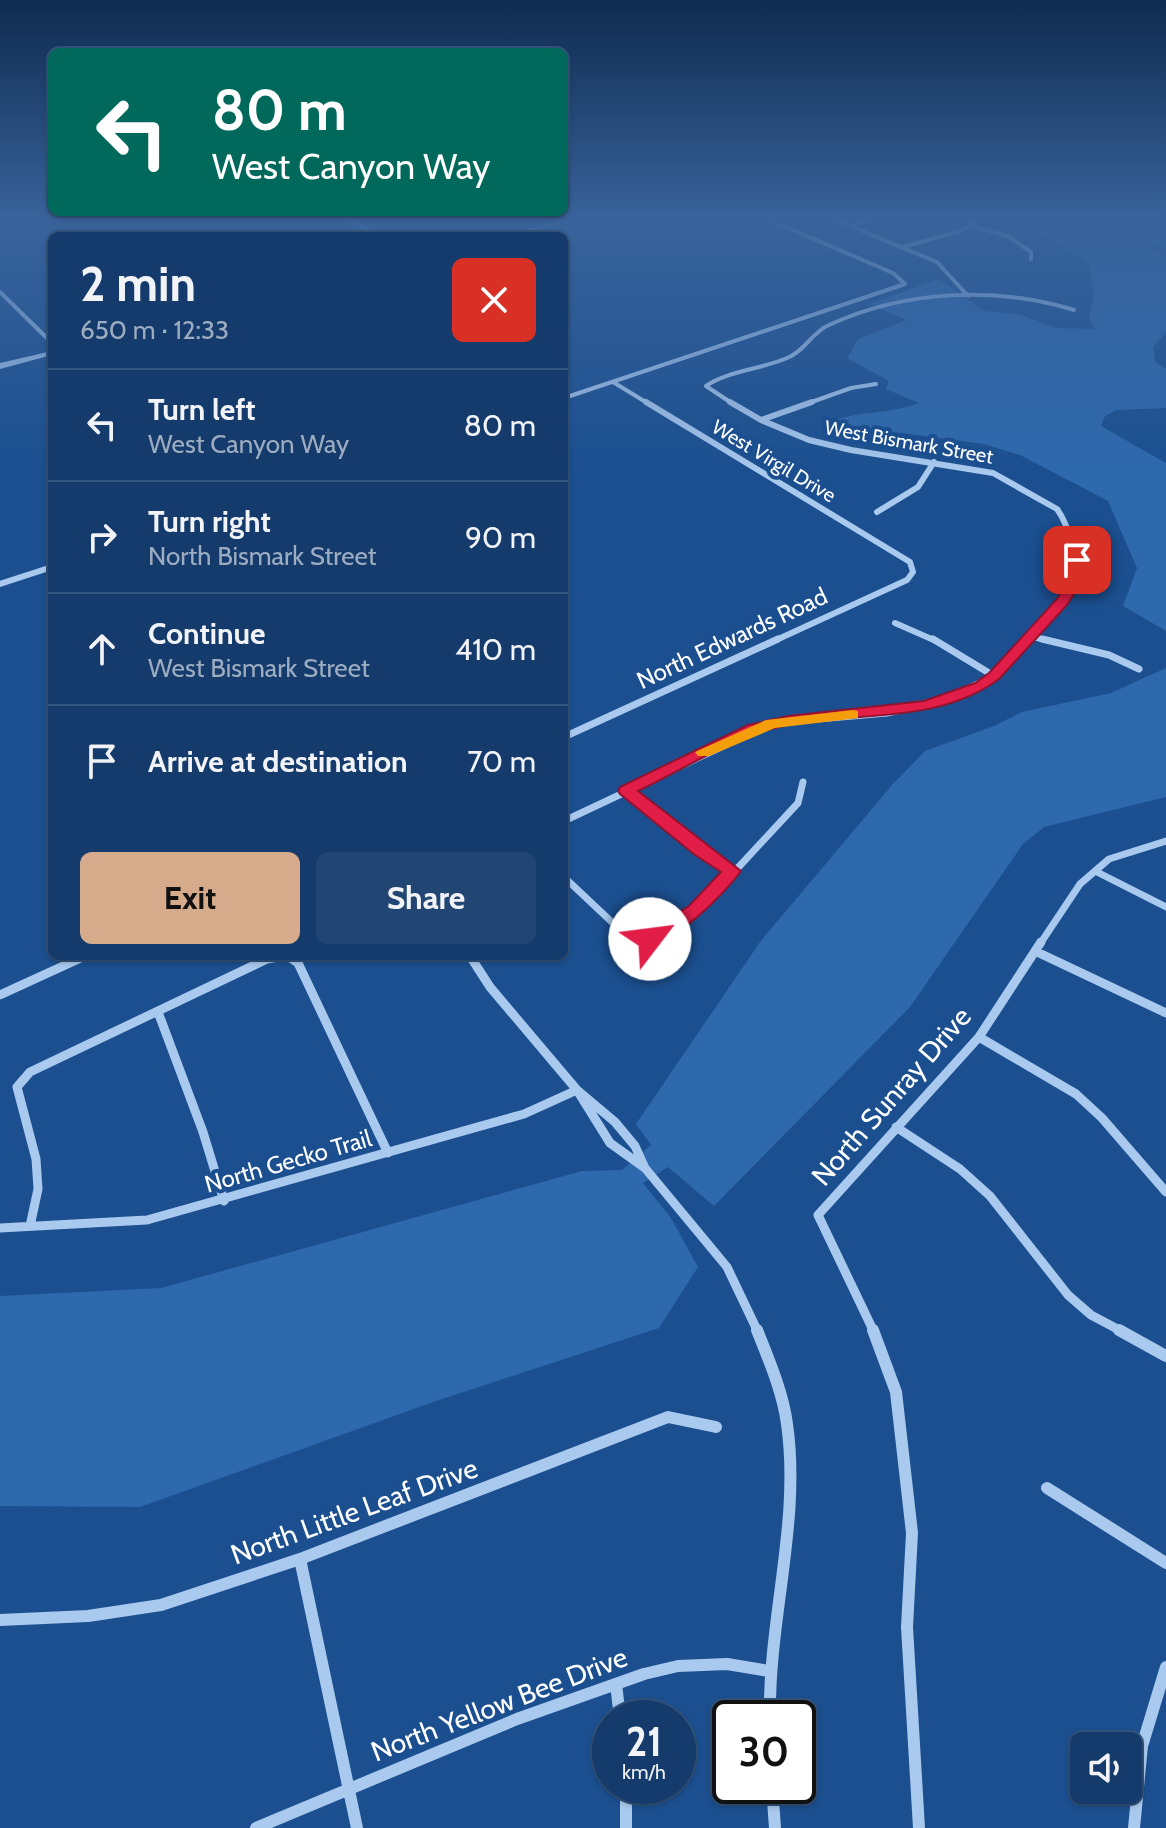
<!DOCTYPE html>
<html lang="en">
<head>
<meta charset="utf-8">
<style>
	:root { --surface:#143b6b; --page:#214673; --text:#f1f3f6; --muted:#9dadc1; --line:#33557e; --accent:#d6ab8b }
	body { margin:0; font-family:Cabin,sans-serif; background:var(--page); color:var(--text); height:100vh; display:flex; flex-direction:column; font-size:30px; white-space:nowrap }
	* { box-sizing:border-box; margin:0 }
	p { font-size:26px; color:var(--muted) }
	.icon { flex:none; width:44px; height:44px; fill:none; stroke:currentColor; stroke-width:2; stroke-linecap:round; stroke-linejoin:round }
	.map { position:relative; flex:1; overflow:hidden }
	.panel { position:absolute; left:48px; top:232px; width:520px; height:728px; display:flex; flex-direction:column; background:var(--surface); border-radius:12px; box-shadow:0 2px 6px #0004,0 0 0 2px var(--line) }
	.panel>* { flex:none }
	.banner { position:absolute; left:48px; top:48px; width:520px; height:168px; border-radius:12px; box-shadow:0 2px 6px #0004,0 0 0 2px var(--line); background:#00695c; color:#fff; overflow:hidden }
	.controls { position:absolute; left:1070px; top:1732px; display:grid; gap:16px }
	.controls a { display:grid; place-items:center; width:72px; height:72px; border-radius:12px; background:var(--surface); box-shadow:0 2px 6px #0004,0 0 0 2px var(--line); font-size:40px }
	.speed { position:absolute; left:592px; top:1700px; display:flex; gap:16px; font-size:40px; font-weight:700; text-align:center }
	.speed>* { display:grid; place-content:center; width:104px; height:104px; border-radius:50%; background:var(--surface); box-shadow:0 2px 6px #0004,0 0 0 2px var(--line); line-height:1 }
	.speed small { font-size:20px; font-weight:400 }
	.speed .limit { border:4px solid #111; border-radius:12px; background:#fff; color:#111 }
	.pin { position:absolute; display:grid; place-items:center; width:68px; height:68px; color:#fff; margin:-34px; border-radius:16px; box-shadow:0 4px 12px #0006 }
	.me { position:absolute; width:88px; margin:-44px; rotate:60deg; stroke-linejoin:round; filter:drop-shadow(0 0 6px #0008) }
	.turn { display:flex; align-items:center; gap:28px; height:168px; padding:0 32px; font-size:36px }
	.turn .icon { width:104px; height:104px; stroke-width:2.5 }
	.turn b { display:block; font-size:56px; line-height:68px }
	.round { display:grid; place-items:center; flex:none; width:84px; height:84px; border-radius:12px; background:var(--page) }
	.headline { display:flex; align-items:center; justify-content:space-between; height:136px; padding:0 32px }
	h1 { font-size:48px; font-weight:700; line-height:60px }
	.cta { display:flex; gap:16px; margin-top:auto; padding:16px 32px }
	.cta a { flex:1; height:92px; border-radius:12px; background:var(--accent); color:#111; font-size:32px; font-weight:700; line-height:92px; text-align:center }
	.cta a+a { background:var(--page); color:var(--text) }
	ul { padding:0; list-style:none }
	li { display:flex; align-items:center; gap:24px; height:112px; padding:0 32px; border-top:2px solid var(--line) }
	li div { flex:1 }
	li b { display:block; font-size:30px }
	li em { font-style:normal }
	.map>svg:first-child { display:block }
	.green { fill:#2e69ad }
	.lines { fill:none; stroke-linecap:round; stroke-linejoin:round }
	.minor-far4 { stroke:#a9c9ee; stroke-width:4 }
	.minor-far3 { stroke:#a9c9ee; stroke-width:6 }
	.minor-far2 { stroke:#a9c9ee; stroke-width:7 }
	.minor-far1 { stroke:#a9c9ee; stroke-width:9 }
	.minor { stroke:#a9c9ee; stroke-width:12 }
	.tertiary { fill:#a9c9ee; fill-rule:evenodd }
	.route { fill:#e11d48; stroke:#92132f; stroke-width:2 }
	.slow { fill:#f59e0b }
	.labels { text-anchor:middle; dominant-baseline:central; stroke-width:8; stroke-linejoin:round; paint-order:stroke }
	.far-street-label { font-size:20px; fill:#fff; stroke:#1b4f8f }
	.street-label { font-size:24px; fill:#fff; stroke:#1b4f8f }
	.near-street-label { font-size:28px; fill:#fff; stroke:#1b4f8f }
</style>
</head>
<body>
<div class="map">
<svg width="1166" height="1828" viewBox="0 0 1166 1828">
	<rect width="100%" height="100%" fill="#1b4f8f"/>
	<!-- green -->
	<path class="green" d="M1023,218H1166V247L1150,246L1166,257V332L1153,347L1155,362L1166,369V408L1116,410L1105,416L1101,426L1166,463V631L1123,606L1137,568L1108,501L1020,455L984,444L850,426L834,420C862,411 891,414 919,403L886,389L889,381L847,358L858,339L907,320L869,304L939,279L984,311L1019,314L1056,328L1094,329L1089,319L1094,294L1089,264L1032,227Z
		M1166,668V797L1044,827L1023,844L910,1007L714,1206L668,1167L643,1183L671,1218L698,1267L659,1328L436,1401L140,1507L0,1506V1296L161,1288L582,1171L622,1170L651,1145L636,1124L760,942L892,785L925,751L994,726L1022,712L1111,693Z"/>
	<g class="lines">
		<!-- minor-far4 -->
		<path class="minor-far4" d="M348,218L378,236
			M831,218L937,262L968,296
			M850,225L878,218
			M971,226L1008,236L1031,252V259
			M903,247L960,231L982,218
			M0,292L52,343
			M613,382L649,404
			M564,398L905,284L893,273L765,218
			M733,404L706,386C727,371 762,369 787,358C805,351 812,332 829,325C905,290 995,286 1074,310
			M806,404L851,388L876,384"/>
		<!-- minor-far3 -->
		<path class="minor-far3" d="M646,402L910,562L913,572L907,580L774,641
			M730,402L761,420L809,440L851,450L993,473L1057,509C1065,520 1068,531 1072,544C1086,589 1054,611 1026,641
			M761,420L812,402
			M877,512L918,487L934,462
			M0,584L52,567
			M895,623L936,641
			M1029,636L1050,641"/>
		<!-- minor-far2 -->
		<path class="minor-far2" d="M933,639L994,676
			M1042,639L1109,655L1139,669
			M564,737L778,639
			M626,791L702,851L733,871
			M564,821L772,723L887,713L943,701L994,676L1028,639
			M1095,871L1166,907
			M564,877L633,942L655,935L678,922L722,885L798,803L803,782
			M1040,944L1080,884L1109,859L1166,841"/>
		<!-- minor-far1 -->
		<path class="minor-far1" d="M1037,952L1166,1013
			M288,956L298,963L388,1153
			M470,956L490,987L577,1090L610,1143L645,1168
			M0,995L85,956
			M158,1012L203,1132L224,1201
			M979,1037L1076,1094L1102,1118L1166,1192
			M577,1090L615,1122L635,1146L645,1168L727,1267L758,1332
			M896,1127L960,1169L990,1196L1068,1295L1091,1315L1123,1332
			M30,1226L38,1189L36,1159L17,1087L30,1072L267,959L284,956
			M0,1228L147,1220L524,1114L577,1090
			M874,1332L818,1215L979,1037L1041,942"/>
		<!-- minor -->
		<path class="minor" d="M757,1330C769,1360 783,1393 787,1424C801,1522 768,1620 770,1718
			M873,1330L896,1392L912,1533L907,1627L919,1828
			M1119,1330L1166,1356
			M1047,1488L1166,1563
			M300,1559L357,1828
			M0,1620L88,1616L161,1605L300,1559L668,1417L716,1427
			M616,1684L620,1718
			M626,1786V1828
			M772,1786L775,1828
			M256,1828L517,1719L644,1674L678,1666L727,1664L769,1671
			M1134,1828L1142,1746L1166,1667"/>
		<!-- tertiary -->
		<path class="tertiary" d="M571,218H580L513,236H501Z
			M52,351V355L0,369V363Z"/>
	</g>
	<!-- sky -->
	<linearGradient id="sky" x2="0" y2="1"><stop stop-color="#0f2b4f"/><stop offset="0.46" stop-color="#39639b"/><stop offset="1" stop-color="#39639b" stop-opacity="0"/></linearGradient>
	<rect width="1166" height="473" fill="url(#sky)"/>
	<!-- route -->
	<path class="route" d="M1077,556L1084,560L1082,582L1067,605L999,679C930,730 838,707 760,732C723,744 674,774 638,791L741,871C727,891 669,951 643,944L640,939L643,934L689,906L721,872L695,855L620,794L618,791L620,787L748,725L788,716L924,701L975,683L989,673L1057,599L1068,582L1070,560Z"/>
	<!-- slow -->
	<path class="slow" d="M853,710L858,711V718L775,728L709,756H698L695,752L766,720Z"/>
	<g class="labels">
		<!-- far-street labels -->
		<g class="far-street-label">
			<text transform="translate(909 442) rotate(10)">West Bismark Street</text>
			<text transform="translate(774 461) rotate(31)">West Virgil Drive</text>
		</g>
		<!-- street labels -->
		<g class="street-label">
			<text transform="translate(732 638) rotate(-25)">North Edwards Road</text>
			<text transform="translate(288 1161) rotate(-16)">North Gecko Trail</text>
		</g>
		<!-- near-street labels -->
		<g class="near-street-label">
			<text transform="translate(891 1096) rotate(-49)">North Sunray Drive</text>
			<text transform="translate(354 1511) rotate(-20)">North Little Leaf Drive</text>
			<text transform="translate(499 1704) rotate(-21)">North Yellow Bee Drive</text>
		</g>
	</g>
</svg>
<div class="controls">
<a><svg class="icon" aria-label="sound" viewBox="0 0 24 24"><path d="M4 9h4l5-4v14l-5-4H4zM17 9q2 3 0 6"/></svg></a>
</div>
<div class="speed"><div>21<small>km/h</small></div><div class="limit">30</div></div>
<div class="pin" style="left:1077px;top:560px;background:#d93025"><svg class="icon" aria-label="arrive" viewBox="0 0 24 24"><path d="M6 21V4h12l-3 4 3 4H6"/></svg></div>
<svg class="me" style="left:650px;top:939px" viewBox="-20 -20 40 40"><circle r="19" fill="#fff"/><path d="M0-13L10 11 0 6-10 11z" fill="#e11d48"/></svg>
<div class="banner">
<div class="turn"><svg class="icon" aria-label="left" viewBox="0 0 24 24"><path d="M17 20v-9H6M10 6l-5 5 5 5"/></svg><div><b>80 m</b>West Canyon Way</div></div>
</div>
<section class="panel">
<div class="headline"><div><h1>2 min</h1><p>650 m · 12:33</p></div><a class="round" style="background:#d93025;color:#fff"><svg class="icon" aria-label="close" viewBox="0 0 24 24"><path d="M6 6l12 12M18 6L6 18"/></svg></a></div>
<ul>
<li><svg class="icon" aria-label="left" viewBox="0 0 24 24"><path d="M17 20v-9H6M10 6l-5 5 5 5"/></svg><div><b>Turn left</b><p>West Canyon Way</p></div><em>80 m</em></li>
<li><svg class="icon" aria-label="right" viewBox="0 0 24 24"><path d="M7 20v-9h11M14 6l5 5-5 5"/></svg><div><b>Turn right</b><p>North Bismark Street</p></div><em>90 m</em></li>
<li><svg class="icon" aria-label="ahead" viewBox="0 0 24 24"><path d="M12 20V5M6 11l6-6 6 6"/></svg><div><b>Continue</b><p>West Bismark Street</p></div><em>410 m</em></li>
<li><svg class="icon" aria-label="arrive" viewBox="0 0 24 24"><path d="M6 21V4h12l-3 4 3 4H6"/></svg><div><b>Arrive at destination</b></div><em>70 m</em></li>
</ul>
<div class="cta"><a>Exit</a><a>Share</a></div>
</section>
</div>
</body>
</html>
